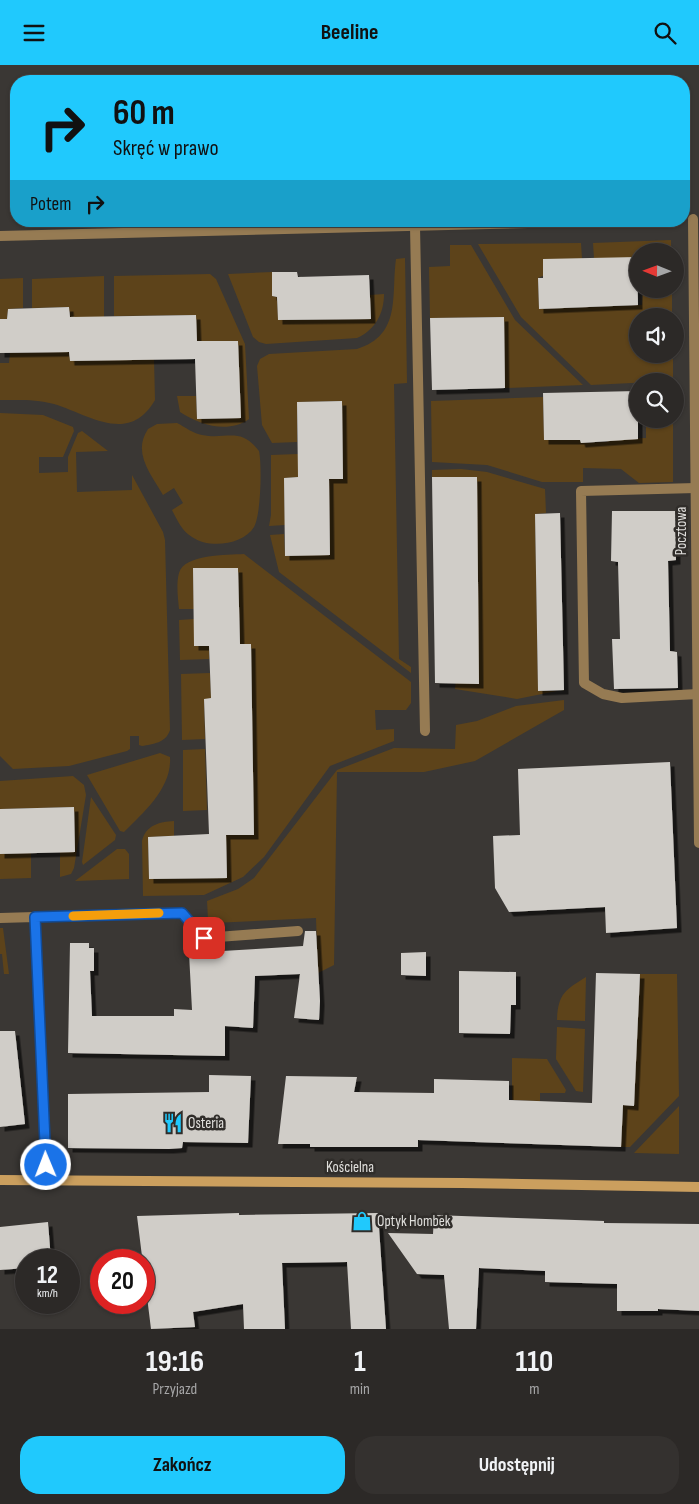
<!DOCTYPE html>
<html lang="pl">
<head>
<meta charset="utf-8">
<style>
	:root { --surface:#2c2927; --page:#34312f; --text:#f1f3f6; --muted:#a6a6a7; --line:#484544; --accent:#20c9fd }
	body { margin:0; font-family:"Sofia Sans Condensed",sans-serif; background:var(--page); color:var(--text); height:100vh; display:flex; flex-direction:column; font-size:19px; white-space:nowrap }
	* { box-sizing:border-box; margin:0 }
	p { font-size:16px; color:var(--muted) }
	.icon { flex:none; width:28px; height:28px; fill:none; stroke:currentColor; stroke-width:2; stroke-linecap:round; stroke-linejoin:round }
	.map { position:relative; height:1264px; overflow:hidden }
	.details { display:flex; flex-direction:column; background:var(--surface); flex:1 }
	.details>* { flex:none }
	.top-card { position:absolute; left:10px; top:10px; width:680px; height:152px; border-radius:20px; box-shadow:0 1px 4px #0004,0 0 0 1px var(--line); background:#20c9fd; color:#111; overflow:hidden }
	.needle { width:32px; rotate:271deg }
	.buttons { position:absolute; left:629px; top:178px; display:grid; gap:10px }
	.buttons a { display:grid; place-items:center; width:55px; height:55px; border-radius:50%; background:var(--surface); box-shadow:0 1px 4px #0004,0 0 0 1px var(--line); font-size:25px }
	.speed { position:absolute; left:15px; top:1184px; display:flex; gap:10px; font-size:25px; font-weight:700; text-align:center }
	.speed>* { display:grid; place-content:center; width:65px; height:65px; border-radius:50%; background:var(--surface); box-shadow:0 1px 4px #0004,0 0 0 1px var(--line); line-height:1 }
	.speed small { font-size:12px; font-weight:400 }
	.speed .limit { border:8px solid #d22; background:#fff; color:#111 }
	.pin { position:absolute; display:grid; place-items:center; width:42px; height:42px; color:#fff; margin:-21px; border-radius:10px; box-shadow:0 2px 8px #0006 }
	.me { position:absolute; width:55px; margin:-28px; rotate:359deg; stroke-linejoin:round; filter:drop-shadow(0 0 4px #0008) }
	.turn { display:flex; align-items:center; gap:18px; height:105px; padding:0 20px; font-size:22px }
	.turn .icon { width:65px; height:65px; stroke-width:2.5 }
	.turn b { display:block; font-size:35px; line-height:42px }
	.then { display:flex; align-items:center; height:48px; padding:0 20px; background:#0003; gap:10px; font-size:19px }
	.eta { display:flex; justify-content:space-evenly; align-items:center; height:85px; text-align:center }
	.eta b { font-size:30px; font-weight:700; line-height:35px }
	.button { display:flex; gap:10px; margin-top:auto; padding:10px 20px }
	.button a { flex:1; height:58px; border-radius:20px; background:var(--accent); color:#111; font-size:20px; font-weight:700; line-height:58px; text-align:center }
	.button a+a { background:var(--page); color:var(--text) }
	header { display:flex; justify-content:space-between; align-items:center; height:65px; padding:0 20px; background:var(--accent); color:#111; font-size:22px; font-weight:700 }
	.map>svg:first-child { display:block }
	.green { fill:#5d431a }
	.building { fill:#d0cdc8; filter:url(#shadow) }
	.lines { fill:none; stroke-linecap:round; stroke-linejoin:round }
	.lane { stroke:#967b53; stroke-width:10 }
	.street { stroke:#967b53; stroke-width:10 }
	.secondary { stroke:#cb9f5e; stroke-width:10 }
	.route-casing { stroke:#114b97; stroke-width:12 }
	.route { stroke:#1a73e8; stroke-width:9 }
	.slow { stroke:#f59e0b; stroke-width:9 }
	.labels { text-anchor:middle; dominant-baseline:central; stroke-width:5; stroke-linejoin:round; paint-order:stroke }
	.street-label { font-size:15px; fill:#e0dfdc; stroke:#302d2a }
	.poi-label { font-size:15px; fill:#e0dfdc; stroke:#302d2a; text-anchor:start }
</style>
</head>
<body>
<header><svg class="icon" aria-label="menu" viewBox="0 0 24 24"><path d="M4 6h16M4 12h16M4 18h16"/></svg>Beeline<svg class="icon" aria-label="search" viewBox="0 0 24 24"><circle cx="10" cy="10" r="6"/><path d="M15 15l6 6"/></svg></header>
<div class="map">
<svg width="699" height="1264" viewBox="0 0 699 1264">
	<defs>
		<filter id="shadow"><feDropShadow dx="4.5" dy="4.5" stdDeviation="0" flood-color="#0009"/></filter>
	</defs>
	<rect width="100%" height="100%" fill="#3a3734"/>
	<!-- green -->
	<path class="green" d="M671,175V186H638L637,211L594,193L593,178Z
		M581,178L582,194L538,213L539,244L642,240L643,224H672V251H638V289H673V316L591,320L521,252L478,179Z
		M450,180H471L515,255L583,320L505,323L504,252L430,253L429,202L450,201Z
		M405,193L407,318L394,319L399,594L411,602V608L279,507L270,470L284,469L285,491L330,489L329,414L343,413L342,336L297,337V377L272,378L262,360L257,301L260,294L269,289L357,284C402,270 391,230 396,194Z
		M272,207V231L277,232L278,255L371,254L370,230L384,229C384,249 375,265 357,273L266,279L259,277L253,272L228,209Z
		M210,209L216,214L245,279L249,354C228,369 200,360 180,347L177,331H196L197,354L240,353L238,276H197L196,250L114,251V211Z
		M104,211V252H70L69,242L32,243V214Z
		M23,213V243L8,244L7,254H0V214Z
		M69,287L70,296L154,294L155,335C129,380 90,350 54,339C37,334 18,335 0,335V298H9L10,288Z
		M543,332L544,375H580L581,378L607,377V374L646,373V354H673V417L639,418L621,404L583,403V417H542L487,400L432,397L431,336Z
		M0,348L43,350L73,362L74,366L63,392H39V408L68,407V392L78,368L82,366L108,386L76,387L77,427L132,425V410L163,467L165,475L170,665C166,678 153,679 142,681L139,680V671H130V684L127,686L69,701L13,704L0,691Z
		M177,358C185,362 194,369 202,370C227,375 240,361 259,386C262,400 261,450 254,462C243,480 209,484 192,472C182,466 177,455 172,445L183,438L174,423L163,430C151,409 132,388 148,364L157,359Z
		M298,389L300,412L284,413L285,460L269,461L271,450V390Z
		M461,404L487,407L545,424L546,448L535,449L538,626H557L517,634L455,624L477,412H432V405Z
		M244,489L411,617V638L406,645H375L376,665L394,664V676L330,701L264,792L243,812L204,830L143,831L142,776C146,760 159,757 174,756V771L148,772L149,814L227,813L226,770H254L251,579H240L238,503H193L194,544H179C178,533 176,519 179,508C184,489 227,490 244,489Z
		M194,554L209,581V594L180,595L179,555Z
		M210,608L211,633L204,635L205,674L182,675L181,609Z
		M564,635V645L475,696L424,707H337L334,900L318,908L316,853L213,858L208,854L207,836L238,824L254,813L337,705L394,683L455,684L456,660L477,656L516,641Z
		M205,684L207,745L183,746V685Z
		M160,688L170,692C172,723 144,747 124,767L120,766L87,710Z
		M73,711L84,720L86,730L74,803L71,809L60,812V787H75L74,742L0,744V716Z
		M91,732L116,770L115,775L83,800L82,797Z
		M117,784H125L129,789V814L75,816Z
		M31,788V813L0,814V789Z
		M0,863H3L9,909H4L2,889H0Z
		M640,909H677L679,1031L630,1082H621L623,1040L634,1041Z
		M586,912L585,956L557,955C558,929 565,925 586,912Z
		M557,962L585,964L583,1027L576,1026L556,994Z
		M512,993L547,994L566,1025L565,1028H540V1036L512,1035Z
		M679,1041V1089L634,1088Z"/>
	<!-- building -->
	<path class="building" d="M637,192L638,240L539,244L538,213H543V194Z
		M272,207H297L298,212L369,210L371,254L278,255L277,232L272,231Z
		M69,242L70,252L196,250L197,276H238L241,353L197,354L195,294L70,296L69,287L0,288V254H7L8,244Z
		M504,252L505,323L432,325L430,253Z
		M638,326V374L581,378L580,375H544L543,328Z
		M342,336L343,414H329L330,490L285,491L284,413L298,412L297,337Z
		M432,412H477L479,619L435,618Z
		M612,446H675L676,495L668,496L670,586L677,587L678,623L614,624L612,574H620L618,497L611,496Z
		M560,448L564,625L538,626L535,449Z
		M193,503H238L240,579H251L254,770H226L227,813L149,814L148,772L209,769L204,634L211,633L209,581H194Z
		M670,697L677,863L606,868L605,842L509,847L495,823L493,771L520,770L518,704Z
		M74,742L75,787L0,789V744Z
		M305,866H316L320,936L319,955L294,953L300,909L255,911L253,963L225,961V991L68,988L70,878H89V883H94V906H90L92,951H174V944L192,945L189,888L303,881Z
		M426,887V911L401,910V888Z
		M459,906L516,907V940H511L510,969L459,968Z
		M596,908L640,909L634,1041L623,1040L621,1082L418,1075V1082H310V1079H278L286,1011L357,1012L354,1027L434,1028V1014L509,1016V1035L592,1038Z
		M0,966H15L25,1059L0,1062Z
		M209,1010L251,1011L248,1078L183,1077L182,1083L169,1084L68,1083V1029L209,1027Z
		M239,1148V1150L378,1148L386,1264H351L347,1197L282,1198L285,1264H244L243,1239L193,1247L195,1262L151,1264L137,1151Z
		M434,1150L604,1156V1158L699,1159V1246L658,1244V1246H617V1219L545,1217V1206L479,1203L476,1264H449L444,1210L417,1209L388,1168L433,1169Z
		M48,1157L51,1195H26V1203L0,1205V1162Z"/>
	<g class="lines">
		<!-- lane -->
		<path class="lane" d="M415,161L425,666
			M696,423L581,426L584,618L603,629L622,633L698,629
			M35,852L182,848L204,873L298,866
			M0,853L35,852L47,1115"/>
		<!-- street -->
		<path class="street" d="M693,154L699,778
			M0,171L607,156"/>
		<!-- secondary -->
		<path class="secondary" d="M0,1115L462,1118L699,1122"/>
	</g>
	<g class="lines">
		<defs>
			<path id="route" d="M46,1100L35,852L182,848L204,873"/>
		</defs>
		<!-- route casing -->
		<use href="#route" class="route-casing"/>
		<!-- route -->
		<use href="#route" class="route"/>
		<!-- slow -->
		<path class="slow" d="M73,851L159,848"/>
	</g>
	<!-- icons -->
	<defs>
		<symbol id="restaurant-bare" viewBox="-9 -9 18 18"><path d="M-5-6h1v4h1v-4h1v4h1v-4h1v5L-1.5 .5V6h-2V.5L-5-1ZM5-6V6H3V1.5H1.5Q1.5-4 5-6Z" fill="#20c9fd" stroke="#302d2a" stroke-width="2.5" paint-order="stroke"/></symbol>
		<symbol id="shop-bare" viewBox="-9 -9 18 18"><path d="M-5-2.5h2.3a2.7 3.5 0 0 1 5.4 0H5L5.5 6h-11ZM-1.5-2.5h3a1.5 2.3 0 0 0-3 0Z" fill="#20c9fd" stroke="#302d2a" stroke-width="2.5" paint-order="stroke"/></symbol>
	</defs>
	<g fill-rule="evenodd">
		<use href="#restaurant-bare" x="159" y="1044" width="28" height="28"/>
		<use href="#shop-bare" x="348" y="1142" width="28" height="28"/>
	</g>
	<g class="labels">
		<!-- street labels -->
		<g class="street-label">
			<text transform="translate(681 466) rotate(-90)">Pocztowa</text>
			<text x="350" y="1102">Kościelna</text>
		</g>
		<!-- poi labels -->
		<g class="poi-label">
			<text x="188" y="1058">Osteria</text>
			<text x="377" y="1156">Optyk Hombek</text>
		</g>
	</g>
</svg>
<div class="buttons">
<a><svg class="needle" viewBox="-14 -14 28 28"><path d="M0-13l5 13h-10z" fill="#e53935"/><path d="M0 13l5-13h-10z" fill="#a6a6a7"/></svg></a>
<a><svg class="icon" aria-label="sound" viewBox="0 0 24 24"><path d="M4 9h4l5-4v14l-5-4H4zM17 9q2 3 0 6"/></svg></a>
<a><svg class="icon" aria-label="search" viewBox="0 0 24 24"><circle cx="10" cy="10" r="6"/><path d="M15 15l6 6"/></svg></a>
</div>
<div class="speed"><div>12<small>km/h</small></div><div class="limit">20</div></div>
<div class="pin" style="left:204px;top:873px;background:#d93025"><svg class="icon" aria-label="arrive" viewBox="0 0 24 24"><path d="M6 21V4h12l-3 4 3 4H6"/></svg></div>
<svg class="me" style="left:46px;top:1100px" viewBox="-20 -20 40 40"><circle r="17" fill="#1a73e8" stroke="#fff" stroke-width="3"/><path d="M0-11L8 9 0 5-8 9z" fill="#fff"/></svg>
<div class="top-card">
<div class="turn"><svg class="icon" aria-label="right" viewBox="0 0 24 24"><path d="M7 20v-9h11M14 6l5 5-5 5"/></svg><div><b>60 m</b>Skręć w prawo</div></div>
<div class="then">Potem<svg class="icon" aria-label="right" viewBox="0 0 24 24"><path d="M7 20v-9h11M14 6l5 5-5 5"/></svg></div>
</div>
</div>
<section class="details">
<div class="eta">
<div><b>19:16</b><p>Przyjazd</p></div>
<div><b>1</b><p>min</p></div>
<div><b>110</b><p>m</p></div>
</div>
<div class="button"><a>Zakończ</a><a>Udostępnij</a></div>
</section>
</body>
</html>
